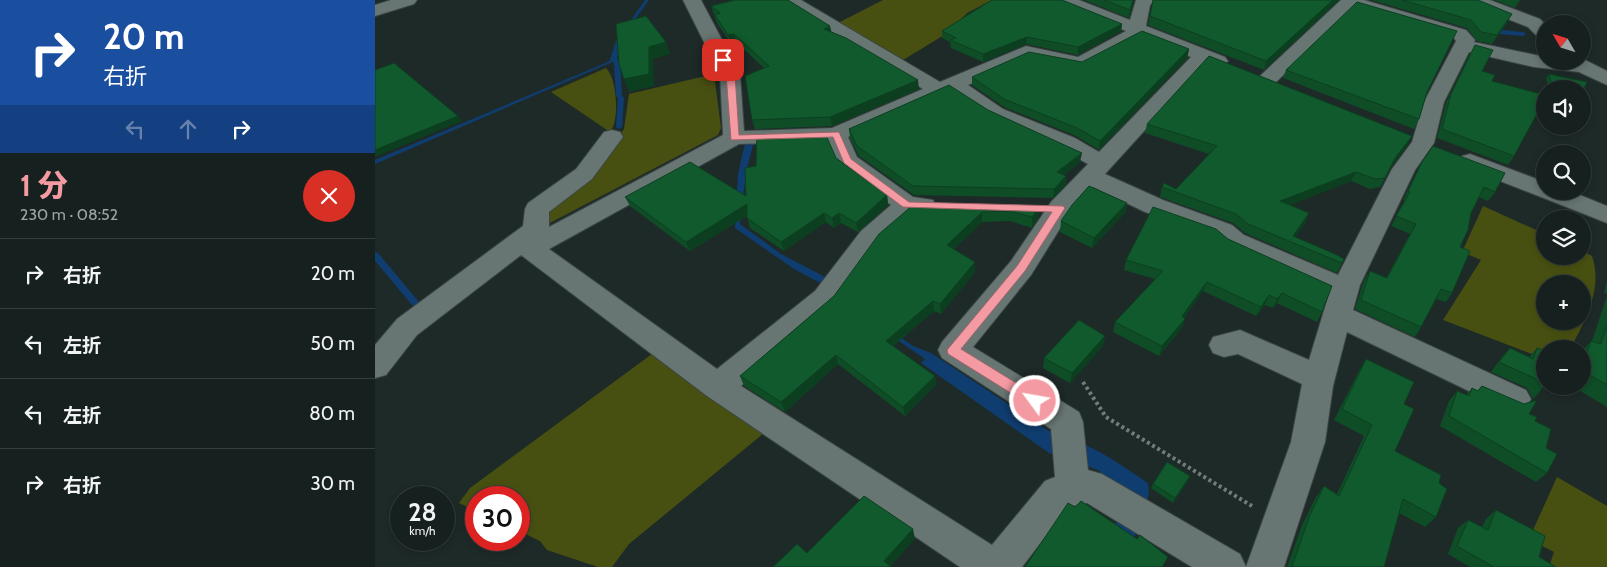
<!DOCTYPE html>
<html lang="ja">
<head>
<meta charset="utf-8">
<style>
	:root { --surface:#16201e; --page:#232d2b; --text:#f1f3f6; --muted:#9ea3a4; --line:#353e3c; --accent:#f49aa2 }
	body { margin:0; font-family:Cabin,"Noto Sans JP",sans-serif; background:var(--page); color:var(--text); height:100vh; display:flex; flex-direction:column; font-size:19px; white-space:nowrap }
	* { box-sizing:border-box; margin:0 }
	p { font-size:16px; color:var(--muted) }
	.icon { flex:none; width:28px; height:28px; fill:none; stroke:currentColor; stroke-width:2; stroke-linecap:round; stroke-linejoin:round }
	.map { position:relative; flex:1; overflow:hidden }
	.drawer { display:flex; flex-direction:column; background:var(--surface); width:375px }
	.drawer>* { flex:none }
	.top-card { background:#1a4fa0; color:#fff; overflow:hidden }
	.needle { width:32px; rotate:309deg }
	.tools { position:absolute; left:1161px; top:15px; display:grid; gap:10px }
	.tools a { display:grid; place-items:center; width:55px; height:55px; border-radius:50%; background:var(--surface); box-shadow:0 2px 8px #0003,0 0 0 1px var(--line); font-size:25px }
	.speed { position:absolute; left:15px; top:486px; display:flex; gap:10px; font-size:25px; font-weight:700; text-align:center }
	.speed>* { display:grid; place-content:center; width:65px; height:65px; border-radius:50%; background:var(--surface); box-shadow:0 2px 8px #0003,0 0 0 1px var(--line); line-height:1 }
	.speed small { font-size:12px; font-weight:400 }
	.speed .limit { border:8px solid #d22; background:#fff; color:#111 }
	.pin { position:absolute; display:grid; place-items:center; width:42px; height:42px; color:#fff; margin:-21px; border-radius:10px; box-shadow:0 2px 8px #0006 }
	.me { position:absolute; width:55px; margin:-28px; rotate:302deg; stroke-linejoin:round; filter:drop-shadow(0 0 4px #0008) }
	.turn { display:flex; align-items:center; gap:18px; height:105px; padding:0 20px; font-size:22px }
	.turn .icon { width:65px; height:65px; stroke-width:2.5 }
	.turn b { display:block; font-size:35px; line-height:42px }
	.lanes { display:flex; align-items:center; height:48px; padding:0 20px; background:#0003; justify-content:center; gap:25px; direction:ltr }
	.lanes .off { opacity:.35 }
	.round { display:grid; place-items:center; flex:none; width:52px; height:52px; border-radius:26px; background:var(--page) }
	.summary { display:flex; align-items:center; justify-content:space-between; height:85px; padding:0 20px }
	h1 { font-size:30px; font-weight:800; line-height:38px; color:var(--accent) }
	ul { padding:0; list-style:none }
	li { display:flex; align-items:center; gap:15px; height:70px; padding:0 20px; border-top:1px solid var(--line) }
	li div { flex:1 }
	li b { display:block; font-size:19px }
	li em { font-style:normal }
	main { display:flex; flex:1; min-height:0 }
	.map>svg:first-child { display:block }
	.green { fill:#485011; fill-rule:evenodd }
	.water { fill:#0f3d70 }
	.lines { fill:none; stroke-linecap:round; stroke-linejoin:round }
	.stream { fill:#0f3d70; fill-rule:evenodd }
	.minor-casing { stroke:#3b4544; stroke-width:2 }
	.path { stroke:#727c7a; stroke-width:4; stroke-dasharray:3 3; stroke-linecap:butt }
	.minor { fill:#677573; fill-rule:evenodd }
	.wall { fill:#0f4d27 }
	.shaded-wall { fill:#0c3f20 }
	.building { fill:#115a2d; stroke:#0c3f20 }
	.route { fill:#f49aa2; stroke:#9f6469 }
</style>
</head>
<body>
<main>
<section class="drawer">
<div class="top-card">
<div class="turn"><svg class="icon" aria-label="right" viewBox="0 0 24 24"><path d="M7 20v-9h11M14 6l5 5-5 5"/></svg><div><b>20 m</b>右折</div></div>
<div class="lanes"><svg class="icon off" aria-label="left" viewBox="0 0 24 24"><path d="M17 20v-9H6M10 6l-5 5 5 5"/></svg><svg class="icon off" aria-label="ahead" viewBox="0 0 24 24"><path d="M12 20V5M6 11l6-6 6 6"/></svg><svg class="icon" aria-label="right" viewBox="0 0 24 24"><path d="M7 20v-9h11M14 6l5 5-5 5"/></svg></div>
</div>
<div class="summary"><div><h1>1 分</h1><p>230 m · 08:52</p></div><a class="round" style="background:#d93025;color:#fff"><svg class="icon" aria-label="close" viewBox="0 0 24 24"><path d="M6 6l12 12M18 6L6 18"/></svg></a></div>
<ul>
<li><svg class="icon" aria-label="right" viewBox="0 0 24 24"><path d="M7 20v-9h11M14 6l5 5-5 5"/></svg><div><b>右折</b></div><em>20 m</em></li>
<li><svg class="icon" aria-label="left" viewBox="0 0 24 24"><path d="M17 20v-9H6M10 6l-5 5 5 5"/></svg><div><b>左折</b></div><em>50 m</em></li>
<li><svg class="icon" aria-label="left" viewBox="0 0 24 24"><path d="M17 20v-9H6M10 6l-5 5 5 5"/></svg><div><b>左折</b></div><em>80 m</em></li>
<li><svg class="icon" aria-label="right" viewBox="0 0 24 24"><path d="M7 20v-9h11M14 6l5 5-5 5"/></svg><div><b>右折</b></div><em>30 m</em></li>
</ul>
</section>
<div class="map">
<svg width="1232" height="567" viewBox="0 0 1232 567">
	<rect width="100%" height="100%" fill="#1e2a28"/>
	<!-- green -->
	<path class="green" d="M508,0H617L592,13L574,32L528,60L461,24Z
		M231,68C242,78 245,121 235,132L176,92Z
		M339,74L346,128L343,135L169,226L168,208L215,177L249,129L254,94Z
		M1108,206L1170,234V256H1208V251L1217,256C1228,288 1211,320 1195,349H1170V359L1068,320L1106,260L1087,252ZM1170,284H1208V321H1170Z
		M281,351L394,429L254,544L237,567H223L172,550L165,541L144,531V498H101V511L84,503L95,488Z
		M1182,477L1232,506V567H1174L1179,552L1154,539Z"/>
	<!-- water -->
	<path class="water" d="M270,0H274L245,41L242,60L0,164V160L235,61L240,43Z
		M441,141L378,145L371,173L365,224L406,254L454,279L447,284L419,269L360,228L363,174L370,143Z
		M464,295L538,346L556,353L683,437C718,443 744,464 773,483L774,494L756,548L739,526L755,497L723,470L674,453L546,363L550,359L460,297Z"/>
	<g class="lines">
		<!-- stream -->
		<path class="stream" d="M1116,26L1127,30L1148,32L1151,34L1148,36L1126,34L1114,29L1113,28Z
			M241,49L244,51L241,59L245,62L247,96L249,98L247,127L244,129L241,127L243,98L241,96L239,63L235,60L238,51Z
			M0,252L3,253L44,302L45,304L44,306H38L0,261Z"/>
		<defs>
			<path id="minor" d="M16,0H42L39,4L0,16V5Z
				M308,0H326L365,74L369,131L457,128L548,89L405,0H426L565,82L651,46L703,57L751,31L683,4L680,0H704L755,20L761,0H780L775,5L771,26L850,57L853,61L850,65L843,67L831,63L730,174L788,200L857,225L869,235L963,275L1017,169L1037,142L1049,102L1081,41L1079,38L978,8L899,84L892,86L885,84L882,80L885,76L966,0H989L1091,30L1100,40L1099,42L1170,57V61H1208V59L1232,71V85L1204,72L1159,67L1094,52L1069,102L1059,143L1040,170L985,285L978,310L1151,390L1156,399L1151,408L1140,412L1129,408L972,332L958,386L950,442L909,567H871L916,442L927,384L863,354L849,357L838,353L834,345L838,337L865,330L934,360L954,294L851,247L839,237L770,212L718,187L694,214L656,275L598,347L704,412L708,422L713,470L727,474L865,554L871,567H817L712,503L693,507L647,567H585L332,396L146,255L42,335L11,375L0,378V345L22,319L148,226L150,209L153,203L201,169L229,132L237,130L245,132L248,137L217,179L174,212V227L348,135L345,74ZM765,37L816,57L724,152L700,138L628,109L593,85L653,58L706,69L713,67ZM575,92L614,117L684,148L713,164L676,202L636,261L567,342L563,350L567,358L676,429L680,477L670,481L617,545L366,386L460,305L504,243L538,213L558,212L561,206L558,200L538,197L482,157L473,137ZM453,141L464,166L516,205L486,231L440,291L342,369L174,249L364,144Z
				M1091,0H1115L1165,19L1170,24V39L1164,38L1153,27L1094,4Z
				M1095,154L1170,182V191H1195L1232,206V223L1087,166L1084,161L1087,156Z"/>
		</defs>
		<!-- minor casing -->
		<use href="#minor" class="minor-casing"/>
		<!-- path -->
		<path class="path" d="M708,382L731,417L877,506"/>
		<!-- minor -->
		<use href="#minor" class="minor"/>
	</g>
	<!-- wall -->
	<path class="wall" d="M709,0H759L754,18Z
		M778,0H964L889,70L773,25Z
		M996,0H1103L1132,23L1117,44L1102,41L1092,28Z
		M1120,0H1145L1140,8Z
		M336,6L456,32L544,89L457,126L380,129L377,120L389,68L361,42L356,43L342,23Z
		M747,24L746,31L703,55L651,44L608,62L576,48L575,42L567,38V31Z
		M814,49L812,58L724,150L701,136L629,107L597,85V77Z
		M1095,54L1107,71L1117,81L1139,156L1133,165L1062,138L1071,103Z
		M911,70L1052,92L1044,119L1039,129L908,78Z
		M1174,74L1208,89H1174L1171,79Z
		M613,110L705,162L689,175L691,176L690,186L678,198L539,195L484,156L475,138L474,129Z
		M772,124L1032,146L1016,167L1005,187L995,189L976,181L915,205L934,213L930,223L920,237L969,259L962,273L870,233L858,223L785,197L787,187L801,189L834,154L770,133Z
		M461,158L512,195L513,205L483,232L466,223L459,228L451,222L409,251L375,228L372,216L315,251L255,206L250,197L371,196Z
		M1047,162L1120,192L1113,201L1104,197L1096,213L1085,247L1077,293L1071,302L1061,299L1046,327L1040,337L980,309L989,280L995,271L1011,278L1035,234L1016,226L1030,201L1028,200Z
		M752,203L750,213L717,248L685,232L686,221Z
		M538,205L664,208L663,218L657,228L635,221L607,222L579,249L600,272L566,314L559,311L518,346L560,376L561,385L530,416L463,364L410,412L369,386L365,376L459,296Z
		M853,239L947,312L942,322L902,303L898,308L890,305L881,316L828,291L809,318L810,319L807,328L784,356L738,332L740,322L780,279L749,270L751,260Z
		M1232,281V294L1229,293Z
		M1232,296V407L1197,386H1208V350L1216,341H1217Z
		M730,336L728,346L695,383L668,368L669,358Z
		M1135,348L1154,357L1162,348L1167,389L1158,399L1152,388L1116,372L1126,358Z
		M991,359L1029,404L1020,451L1064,483L1061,517L1050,527L1024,513L1009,567H912L927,525L941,497L949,486L962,494L989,436L959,420L984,371Z
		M1107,386L1154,414L1160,421L1171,448L1172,473L1161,482L1065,426L1074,401L1082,391L1091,395L1097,388L1102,391Z
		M813,481L798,503L776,488L778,484Z
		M1121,510L1164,557L1181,567H1095L1073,554L1083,528L1093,520L1107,527L1111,519Z"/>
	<!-- shaded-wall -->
	<path class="shaded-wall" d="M758,0H759L754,18L755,10Z
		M958,0H964L889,70L891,61Z
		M1137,14L1132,23L1117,44L1122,35Z
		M747,24L746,31L703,55V47Z
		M455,26L457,34L449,29Z
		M359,34L361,42L356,43L353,35Z
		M652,37L651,44L608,62V54Z
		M291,42L295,54L278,59L279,86L254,92L249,79L274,47Z
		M814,49L812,58L724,150L725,141Z
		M543,80L544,89L457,126L455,117Z
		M83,116L87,121L0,157V150Z
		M1037,136L1032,146L1016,168L1020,158Z
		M707,153L705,162L681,181L682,172Z
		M981,172L976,181L902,210L905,201Z
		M691,176L690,186L678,198L679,189Z
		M512,195L513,205L483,232L481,223Z
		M752,203L750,213L717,248L719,238Z
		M372,204L375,214L315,251L311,242Z
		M664,208L663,218L657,228V217Z
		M607,212V222L573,255L572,245Z
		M449,213L451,222L409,251L406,242Z
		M464,213L466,223L459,228L457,218Z
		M934,213L930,223L917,242L918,236Z
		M600,262V272L566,314L565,304Z
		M832,282L828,291L804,325L807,316Z
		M907,293L902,303L898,308L902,299Z
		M894,295L890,305L881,316L886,307Z
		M558,301L559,311L512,350L511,341Z
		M810,319L807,328L784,356L787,346Z
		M730,336L728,346L695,383L697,373Z
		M461,355L463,364L410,412L406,402Z
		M560,376L561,385L530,416L528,407Z
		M815,476L813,481L798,503L800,498Z
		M538,529L540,539L515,567L509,561Z"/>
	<!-- building -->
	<path class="building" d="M360,0H413L455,26L449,29L471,38L543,80L455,117L377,120L370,76L394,66L359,34L353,35L340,15L345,13L336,6Z
		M617,0H687L747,24L703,47L652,37L608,54L575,40L581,38L567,31Z
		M729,0H758L755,10Z
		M778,0H958L891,61L775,16Z
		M1027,0H1103L1137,14L1122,35L1106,32L1096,20Z
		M982,2L1082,31L1052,92L1044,119L911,70Z
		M271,16L291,42L274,47V74L249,79L244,64L241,24Z
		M767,31L814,49L725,141L702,128L629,99L597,77L654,52L707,62Z
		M1100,45L1118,50L1107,71L1120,75L1117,81L1170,95V99L1139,156L1067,129L1076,94Z
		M834,56L1037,136L1020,158L1010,178L1000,179L981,172L905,201L934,213L918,236L962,255L969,259L967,263L873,224L861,214L787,187L789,183L801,189L842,146L772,124Z
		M19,63L83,116L0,150V70Z
		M1174,74L1212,82L1208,91V89H1178Z
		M574,85L613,110L707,153L682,172L691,176L679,189L538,186L482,146L474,129Z
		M450,133L461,158L512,195L481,223L464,213L457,218L449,213L406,242L372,218V204L311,242L250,197L315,162L371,196L370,168L381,166L382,135Z
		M1058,146L1130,173L1120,192L1109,187L1096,213L1093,230L1085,247L1095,251L1077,293L1066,289L1046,327L986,300L995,271L1012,278L1041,224L1021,216L1035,192L1033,191L1047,162Z
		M714,186L752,203L719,238L686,221L697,205Z
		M538,205L664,208L657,217L635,211L607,212L572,245L600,262L565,304L558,301L511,341L560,376L528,407L461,355L406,402L365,376L459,296L504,234Z
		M778,207L841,229L853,239L957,286L947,312L907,293L902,299L894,295L886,307L832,282L807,316L810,319L787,346L740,322L788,271L751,260Z
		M704,320L730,336L697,373L669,358Z
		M1232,325V385L1208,371V363L1216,341L1226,344Z
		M1135,348L1158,359L1162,348L1170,351V384L1167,389L1161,379L1124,362Z
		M991,359L1039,382L1029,404L1039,409L1020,451L1066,475L1064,483L1072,489L1061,517L1028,499L1009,567H919L917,566L935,515L949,486L964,496L997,425L967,409Z
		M1107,386L1149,404L1162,400L1154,414L1162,417L1160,421L1176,429L1171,448L1182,454L1172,473L1074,416L1082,391L1094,396L1097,388L1103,391Z
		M792,462L815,476L800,498L778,484Z
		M489,496L538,529L509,561L516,567H398L422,544L432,553Z
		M706,501L762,539L765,535L793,557L787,567H650L693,503L700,507Z
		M1121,510L1170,536L1164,557L1181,567H1119L1082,546L1093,520L1113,530Z"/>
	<!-- route -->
	<path class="route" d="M345,58H350L360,74L364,135L464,132L476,159L534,202L688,206L690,208L650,271L586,349L664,397L666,401L664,405H655L573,354L572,350L642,266L677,212L528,207L469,163L458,137L356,140L351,74Z"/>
</svg>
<div class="tools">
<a><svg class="needle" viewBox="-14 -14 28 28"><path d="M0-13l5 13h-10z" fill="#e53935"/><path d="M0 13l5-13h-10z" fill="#9ea3a4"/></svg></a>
<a><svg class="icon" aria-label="sound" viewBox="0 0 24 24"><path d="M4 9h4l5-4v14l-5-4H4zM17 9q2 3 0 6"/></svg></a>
<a><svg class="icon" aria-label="search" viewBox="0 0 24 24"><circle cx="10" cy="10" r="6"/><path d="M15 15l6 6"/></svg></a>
<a><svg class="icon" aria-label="layers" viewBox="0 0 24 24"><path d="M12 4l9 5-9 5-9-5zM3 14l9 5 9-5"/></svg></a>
<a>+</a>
<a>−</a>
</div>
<div class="speed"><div>28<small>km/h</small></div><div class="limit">30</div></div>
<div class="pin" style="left:348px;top:60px;background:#d93025"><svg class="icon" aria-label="arrive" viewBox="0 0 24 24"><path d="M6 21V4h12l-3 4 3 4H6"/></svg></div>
<svg class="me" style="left:660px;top:401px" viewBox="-20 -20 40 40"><circle r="17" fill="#f49aa2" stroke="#fff" stroke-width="3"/><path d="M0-11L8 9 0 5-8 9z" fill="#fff"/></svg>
</div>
</main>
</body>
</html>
